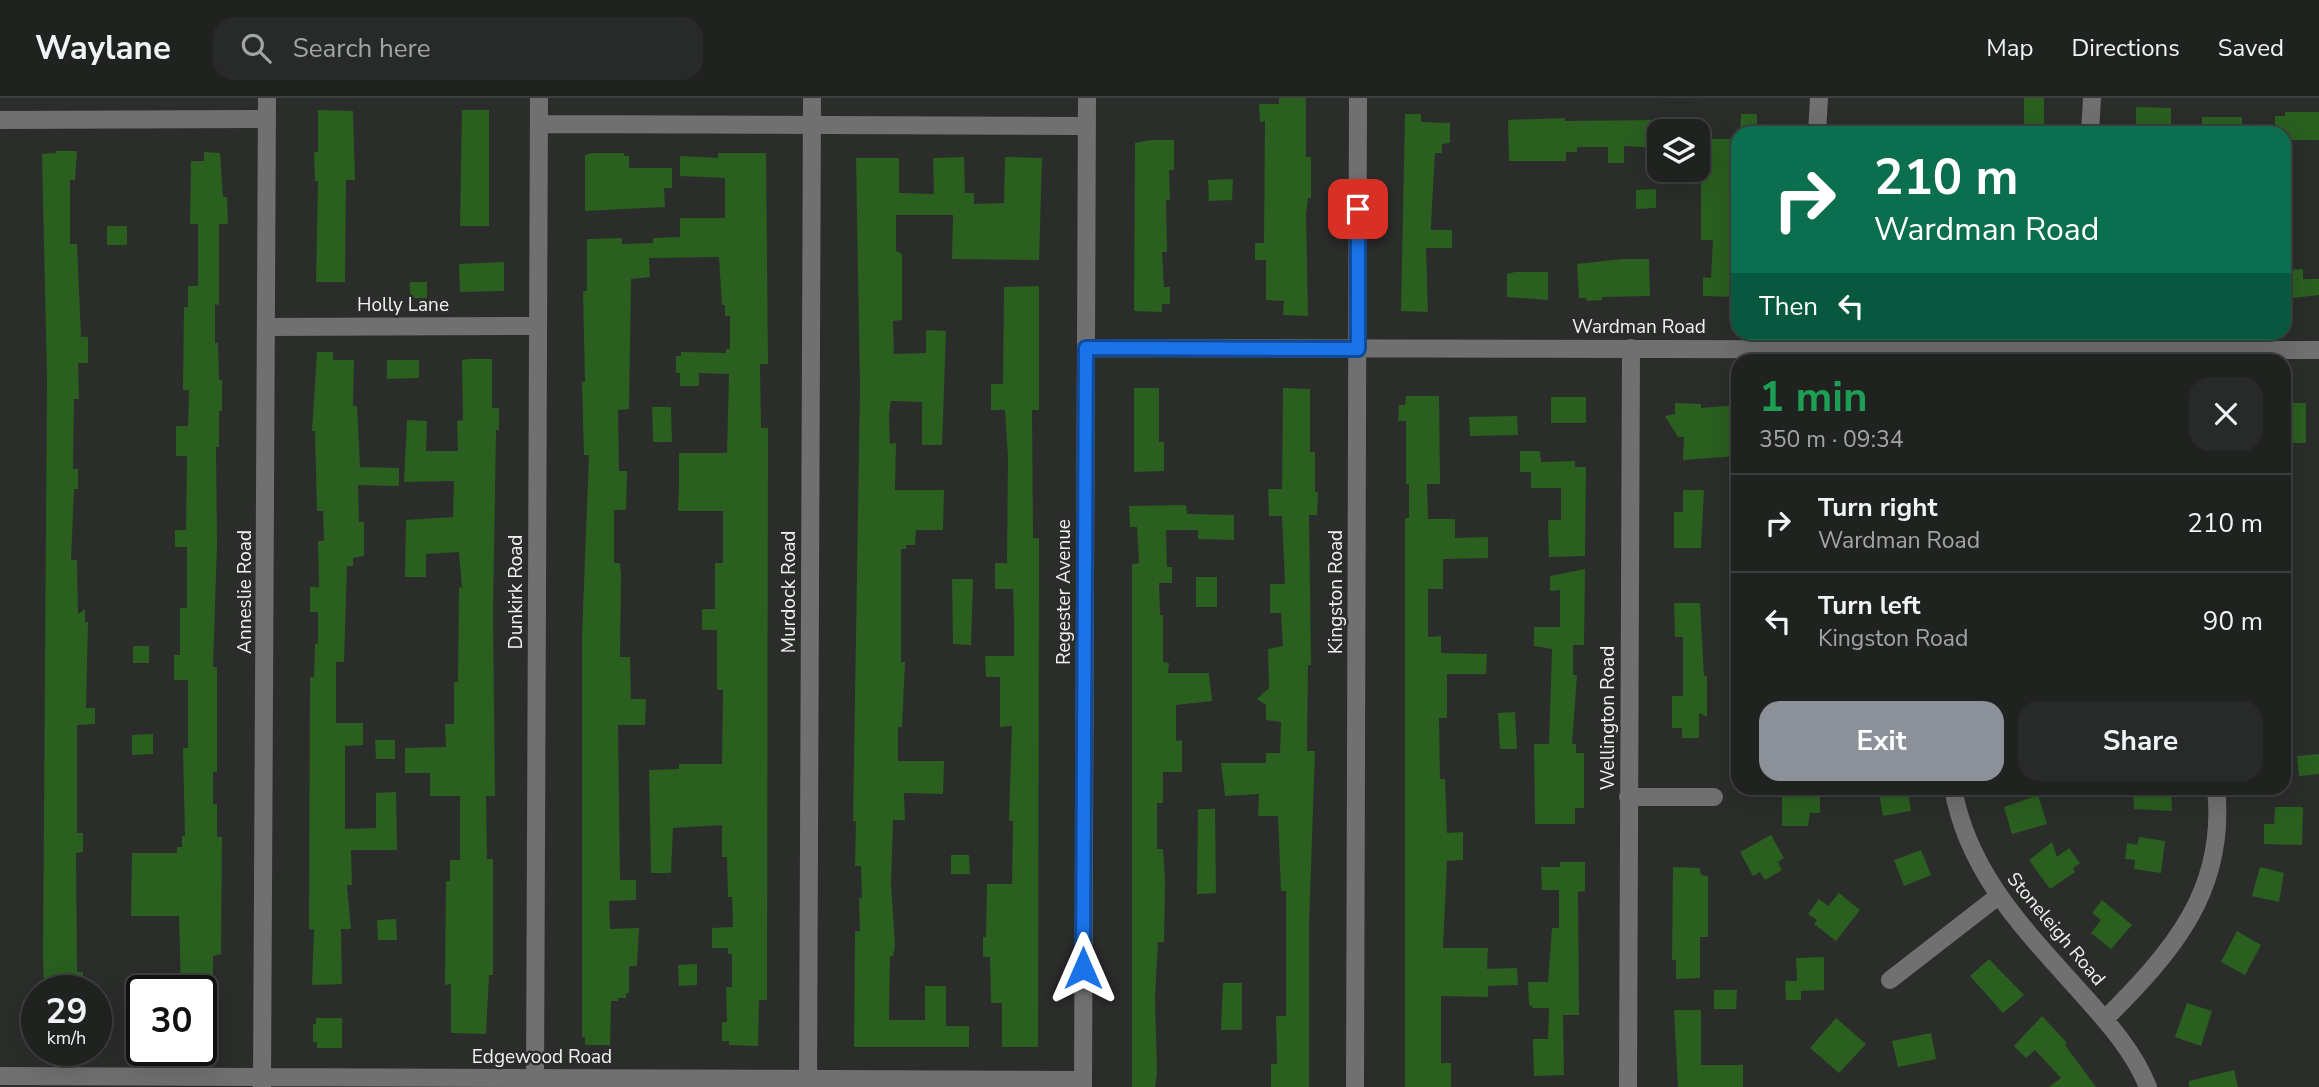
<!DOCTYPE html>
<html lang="en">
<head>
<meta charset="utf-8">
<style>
	:root { --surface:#202220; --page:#282a29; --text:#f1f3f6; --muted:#a2a4a5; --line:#3d3f3e; --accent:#8c9099 }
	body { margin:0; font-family:"Nunito Sans",sans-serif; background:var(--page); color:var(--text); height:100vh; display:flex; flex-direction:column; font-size:26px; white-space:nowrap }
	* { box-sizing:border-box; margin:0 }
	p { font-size:23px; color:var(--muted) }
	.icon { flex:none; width:38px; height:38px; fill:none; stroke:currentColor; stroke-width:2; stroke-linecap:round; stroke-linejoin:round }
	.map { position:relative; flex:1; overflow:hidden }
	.drawer { position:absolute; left:1731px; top:256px; width:560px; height:441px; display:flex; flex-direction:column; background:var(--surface); border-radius:21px; box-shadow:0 7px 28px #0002,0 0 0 2px var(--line) }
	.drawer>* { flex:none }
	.banner { position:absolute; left:1731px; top:28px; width:560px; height:214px; border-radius:21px; box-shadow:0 7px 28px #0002,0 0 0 2px var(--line); background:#0b6e4f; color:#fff; overflow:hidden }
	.fabs { position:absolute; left:1647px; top:21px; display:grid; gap:14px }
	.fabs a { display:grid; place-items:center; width:63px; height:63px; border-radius:14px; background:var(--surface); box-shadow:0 7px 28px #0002,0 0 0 2px var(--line); font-size:35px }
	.speed { position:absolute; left:21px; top:877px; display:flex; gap:14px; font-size:35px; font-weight:700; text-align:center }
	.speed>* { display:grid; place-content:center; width:91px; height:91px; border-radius:50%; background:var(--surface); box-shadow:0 7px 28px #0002,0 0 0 2px var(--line); line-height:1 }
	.speed small { font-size:18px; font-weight:400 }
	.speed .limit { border:4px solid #111; border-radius:10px; background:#fff; color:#111 }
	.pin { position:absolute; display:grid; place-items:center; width:60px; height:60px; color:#fff; margin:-30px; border-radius:14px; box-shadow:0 4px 10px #0006 }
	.me { position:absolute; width:77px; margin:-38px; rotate:0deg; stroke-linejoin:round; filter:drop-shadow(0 0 5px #0008) }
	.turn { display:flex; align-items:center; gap:24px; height:147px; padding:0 28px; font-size:32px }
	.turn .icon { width:91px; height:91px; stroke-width:2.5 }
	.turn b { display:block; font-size:49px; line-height:60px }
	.then { display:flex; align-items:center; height:66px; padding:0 28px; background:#0003; gap:14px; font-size:26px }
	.round { display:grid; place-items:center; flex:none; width:74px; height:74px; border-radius:21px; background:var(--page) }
	.overview { display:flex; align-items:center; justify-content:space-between; height:119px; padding:0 28px }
	h1 { font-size:42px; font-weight:700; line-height:52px; color:#1e9e55 }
	.action { display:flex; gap:14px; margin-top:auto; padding:14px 28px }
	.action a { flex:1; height:80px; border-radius:21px; background:var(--accent); color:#fff; font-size:28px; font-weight:700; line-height:80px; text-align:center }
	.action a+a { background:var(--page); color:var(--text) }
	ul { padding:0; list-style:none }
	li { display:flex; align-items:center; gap:21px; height:98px; padding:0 28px; border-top:2px solid var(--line) }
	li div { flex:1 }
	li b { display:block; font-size:26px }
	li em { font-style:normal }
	header { display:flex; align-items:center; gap:42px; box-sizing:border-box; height:98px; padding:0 35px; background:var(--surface); border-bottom:2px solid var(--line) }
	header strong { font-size:33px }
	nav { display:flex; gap:38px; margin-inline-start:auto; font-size:24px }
	.search { width:490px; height:63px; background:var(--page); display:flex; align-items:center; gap:18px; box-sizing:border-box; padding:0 24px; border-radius:21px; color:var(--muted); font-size:26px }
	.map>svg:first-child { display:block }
	.building { fill:#2a5f20 }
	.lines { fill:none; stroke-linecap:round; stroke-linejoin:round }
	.minor { stroke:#6f706f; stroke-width:18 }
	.route-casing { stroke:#114b97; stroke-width:18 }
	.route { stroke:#1a73e8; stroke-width:12 }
	.labels { text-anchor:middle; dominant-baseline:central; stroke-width:5; stroke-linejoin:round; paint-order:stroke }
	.street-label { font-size:19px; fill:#f0f2f0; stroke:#2b2d2b }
</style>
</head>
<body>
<header>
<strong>Waylane</strong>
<div class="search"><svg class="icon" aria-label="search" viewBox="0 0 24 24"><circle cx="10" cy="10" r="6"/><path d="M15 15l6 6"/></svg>Search here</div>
<nav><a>Map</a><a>Directions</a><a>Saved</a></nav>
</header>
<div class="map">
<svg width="2319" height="989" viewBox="0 0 2319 989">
	<rect width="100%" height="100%" fill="#2b2d2b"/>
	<!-- building -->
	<path class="building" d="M1279,0H1306V59H1311V100H1308L1306,116L1308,218L1283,217L1284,203L1266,202V162H1255V145H1264L1265,23L1260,24L1259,6H1279Z
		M2024,0H2044V28H2024Z
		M2136,9L2171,10V35H2136Z
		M318,12L353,13L355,82H346L345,184H316L318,83H315L314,54H318Z
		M462,12H489V128H460Z
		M2285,14H2319V42H2285L2284,35H2275V18H2285Z
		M1405,16H1421V24L1450,25V45L1442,46V55H1435L1431,126V132H1452V150H1426L1428,214L1401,213Z
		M1741,16H1757V35H1740Z
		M2202,19H2242V35H2202Z
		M1565,20V23L1659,22V50L1624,48V65H1608V49H1577V54H1566V63H1509L1508,22Z
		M1698,41H1738V199L1703,198V179L1711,180L1713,142H1701V67H1698Z
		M1151,42H1174V72H1169L1170,102H1166L1167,154H1162L1164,189H1170V206H1162V214L1134,213L1135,45Z
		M56,53H77L75,82H70V146H77L81,239H88V265H78L79,301H74L73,371H78V391H74L71,462H77L78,516L85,511V524H88L86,610H95V626L77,627V735H83V754L76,755L77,874H83V891L71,892H44L43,858L47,281L42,56L56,55Z
		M204,54L220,55L223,99H227L228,126H219V207L215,206V245H218L219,282H222V313H219V349H216L217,447L213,569H217V674H213V706H217V739H222L221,856L213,858V892H181L179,818H131L132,755H177V749H182V738H185L183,650H188V582H174V557H180V510H187V449H175V432H186L187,358H176V328H188L189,292H183L184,209H188V188H198V126H190L191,63H204Z
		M593,55H624V58H629V70H672V90H664L665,109L585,113V57Z
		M718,55H766L768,266H760L761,330H768L767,902H759L758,948L729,947V943H722V924H727L726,889H732V856H728V850H712V830L733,829L732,799H728L727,759H722V727L673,730L671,775H651L649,672L679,671V666H722L723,592H717V532H702V511H715V465H723V413H678L679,388V355H727L729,276L699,275V288H680V275H676V258H681V254L726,255V251H730V218H725V207H722L719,159L649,160L650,179L631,181L629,311L618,312L619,373H627L626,412H614V465H620L621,477L620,559H630L631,601H646L645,627H618L620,782H636V802L609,803L610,831L639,830L637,868H629V895H626V900H618V903H611L610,947H585V939H582V539L589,357H584L582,284H585L583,193H587V141L622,140V146L653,145V140L680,139V120H725V80L680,78V58L718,60Z
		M964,59L965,95H974V106L1004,105L1005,59L1042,60L1039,162L952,161L953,117H896V153L902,156V222L893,223L894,256L926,255V232L946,233L942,347H922V304L891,303L889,315L890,346L896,345L895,392H944L943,432H916L915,447H906V451H901V564H905L902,629H898V663H944L943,696L904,695L905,722H893L891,784L895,848L893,858H890L889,922H925V888H946V928H969V949H854L855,833H860L859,800H862L861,768H855L856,723H853L860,290L856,60H899V95L934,96L933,60Z
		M1233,81L1232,102L1209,103L1208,82Z
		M1656,91V110L1636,111V92Z
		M107,128H127V147H107Z
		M1622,161H1649L1650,198L1602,199V202L1587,203L1586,200H1579L1577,166Z
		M504,164V193L460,194L459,166Z
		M2303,171V181H2319V197L2284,201V172Z
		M1515,174H1548V202L1507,199V176Z
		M410,184H427V200H410Z
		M1039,188V312H1032L1033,440H1039V465L1038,949H1002V905H991L990,859H983V839H986L987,786H1012L1013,723H1009L1012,628L1000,629V579H986L985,558H1014V521L1013,491H995V465H1007L1008,359L1005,312H991V286H1003L1004,189Z
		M317,254H333V262H354L353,308H357L360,369L399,370V388L358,387L359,424H364V458L353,460V468H347L344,564H336V625H363V647L345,648V731L376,730V695L396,694L397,752H351L352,787H347L351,831H341L342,886L312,887L314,831L309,832L310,579H314L315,546L318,545V514H310V489H319L318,443H324L323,413H317L315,333H312Z
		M469,261H492V310H499V332H496L493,515L495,698H486L487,761H493V877H489L486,936L451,935V886L445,887L446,783H450V762H460V698H430V675H405V650L446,649L445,626H454V584H458V580L459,489L462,490L459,454L426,456V479H405L406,422L453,419L454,383L404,384L407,322L427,323L426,353H458L457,323L463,322L462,262Z
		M387,262H419V280L387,281Z
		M1134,290H1159V344H1164V373L1134,374Z
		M1283,290L1310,291V354H1315V394H1318L1317,417H1309L1311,567H1308L1307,653H1315L1309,827V989H1271V966H1277L1276,918H1286V793H1281L1278,718H1258L1259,696L1225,698L1221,665H1266V655H1280L1281,624L1266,622V607L1257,601L1269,590L1268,551L1283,548L1281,515H1270V486H1285L1282,418H1269L1268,391H1282Z
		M1406,298H1439L1440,386H1427L1428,421H1455V440L1488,439V460L1443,461V491H1428V539L1441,538V555L1487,556L1486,576H1447V620H1439L1440,681H1445L1447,735L1463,734V762L1447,763L1443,850H1488L1487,871L1517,870L1518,887L1488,888V899L1441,898V965H1451V989H1405V420H1409V386H1406V323H1398L1399,307H1405Z
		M1551,299H1586V325H1551Z
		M1675,305L1701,306V310L1738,307V358L1683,362L1684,339H1678L1665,318L1675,316Z
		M2284,305H2306V345H2287Z
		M652,309H671L672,344H653Z
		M1517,318L1518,337L1470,338L1469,319Z
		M1520,353H1540L1541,364L1575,363V369H1586L1585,458L1549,459L1548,422H1561V390H1531V374H1520Z
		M1683,392H1704L1701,450H1674V414H1683Z
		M1186,407L1187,416L1234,417V442L1198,441V432H1166L1167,469H1172V485H1159L1160,517H1163V564L1169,565L1168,575H1209L1212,603L1176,607V643L1182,642V674H1163V705H1157V751H1163L1165,783L1164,844H1158L1155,899L1157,975L1155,989H1132V466L1139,465L1137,429H1130L1129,408Z
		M1585,471L1584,547H1573V577H1577L1572,646H1576V655H1584V710H1575V726H1535L1534,646H1549L1552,551L1534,548V529H1560V492L1550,493V478Z
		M1196,479H1217V509H1196Z
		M952,481H973L971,547L953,546Z
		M1674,505H1700L1704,578H1707V619L1699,615V640H1682V630H1672V598H1683V539H1675Z
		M133,548H149V565H133Z
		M1515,614L1517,651H1500L1498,615Z
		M153,636V656L132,657V637Z
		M375,642H395V661H376Z
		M2319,656V676L2299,678L2297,658Z
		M1782,690H1810V694H1820V715H1810L1808,728H1782Z
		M1878,690H1907L1911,713L1883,718Z
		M2133,690H2171L2172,713L2134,711Z
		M2038,697L2047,726L2012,736L2004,709Z
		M2275,709H2303L2302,747L2264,746V726H2274Z
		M1198,711H1215L1216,795L1197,796Z
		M1771,737L1784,760L1778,764L1782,772L1765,782L1760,774L1753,778L1740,754Z
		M2139,739L2165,743L2161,775L2134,771L2135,762L2125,761L2127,745L2137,747Z
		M2052,744L2057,759L2069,750L2080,765L2073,770L2075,774L2050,791L2029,762Z
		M1921,752L1931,777L1904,788L1894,762Z
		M951,757H969L970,776H951Z
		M1560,764H1585V793L1578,794L1579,917H1563L1564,977L1534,978L1533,941H1548L1549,910H1533L1529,906L1528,884H1548L1552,830H1559V792H1542L1541,769H1560Z
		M1673,769L1700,770L1701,777L1708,778V839H1700V880L1676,881V862H1672Z
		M2260,769L2284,775L2279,804L2252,798Z
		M1839,795L1860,812L1836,843L1814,826L1817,822L1808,816L1819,801L1828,808Z
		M2102,802L2132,827L2111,851L2091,835L2101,822L2092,815Z
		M396,821L397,842H378L377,822Z
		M2237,833L2261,847L2245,877L2221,864Z
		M1824,859V892L1801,893V902H1786L1785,883H1797L1796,860Z
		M1989,861L2024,897L2003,915L1970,878Z
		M697,866V887L679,888L678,867Z
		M1223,885H1242V932H1221Z
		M1714,892H1737L1736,911H1714Z
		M2187,905L2212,913L2201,948L2175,939Z
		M1674,912H1701V967H1743V989H1678Z
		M2042,918L2067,945L2065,947L2096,989H2049L2061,980L2035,952L2026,960L2014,948Z
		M316,920H342V950H317V944H313V926H316Z
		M1836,920L1866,946L1839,975L1810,950Z
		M1931,935L1936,961L1898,969L1892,943Z
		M2234,972L2238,989H2189V983Z"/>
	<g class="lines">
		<!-- minor -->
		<path class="minor" d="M0,22L267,21
			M539,26L1087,28
			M1817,35L1819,0
			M2090,35L2092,0
			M267,229L538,228
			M1086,250L2319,252
			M1953,690C1968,777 2028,835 2084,898C2109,926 2134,954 2148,989
			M1628,699H1714
			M1890,882L1997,799
			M2105,921C2173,853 2227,792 2216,690
			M0,978L1083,982
			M262,989L267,0
			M535,989L539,0
			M808,989L812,0
			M1083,989L1087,0
			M1355,989L1358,0
			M1628,989L1631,250"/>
	</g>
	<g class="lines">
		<defs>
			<path id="route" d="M1083,870L1086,250L1358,251V111"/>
		</defs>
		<!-- route casing -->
		<use href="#route" class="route-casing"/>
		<!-- route -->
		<use href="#route" class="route"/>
	</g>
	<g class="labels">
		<!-- street labels -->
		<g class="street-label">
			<text x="403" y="207">Holly Lane</text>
			<text x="1639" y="229">Wardman Road</text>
			<text transform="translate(245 494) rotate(-90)">Anneslie Road</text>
			<text transform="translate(516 494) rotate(-90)">Dunkirk Road</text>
			<text transform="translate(789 494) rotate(-90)">Murdock Road</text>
			<text transform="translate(1064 494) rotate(-90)">Regester Avenue</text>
			<text transform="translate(1336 494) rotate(-90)">Kingston Road</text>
			<text transform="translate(1608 620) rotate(-90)">Wellington Road</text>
			<text transform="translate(2056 831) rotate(50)">Stoneleigh Road</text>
			<text x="542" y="959">Edgewood Road</text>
		</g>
	</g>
</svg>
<div class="fabs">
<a><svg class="icon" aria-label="layers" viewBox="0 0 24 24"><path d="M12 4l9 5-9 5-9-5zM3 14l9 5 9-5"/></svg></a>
</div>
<div class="speed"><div>29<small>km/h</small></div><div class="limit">30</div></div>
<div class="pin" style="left:1358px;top:111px;background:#d93025"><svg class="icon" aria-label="arrive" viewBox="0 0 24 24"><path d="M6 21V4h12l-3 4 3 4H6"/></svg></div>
<svg class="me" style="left:1083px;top:870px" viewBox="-20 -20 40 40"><path d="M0-17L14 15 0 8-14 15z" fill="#1a73e8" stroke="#fff" stroke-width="4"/></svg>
<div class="banner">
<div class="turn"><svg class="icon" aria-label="right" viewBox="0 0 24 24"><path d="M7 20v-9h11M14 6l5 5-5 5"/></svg><div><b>210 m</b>Wardman Road</div></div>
<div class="then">Then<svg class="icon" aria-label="left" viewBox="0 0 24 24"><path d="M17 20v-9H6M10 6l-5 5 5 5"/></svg></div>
</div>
<section class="drawer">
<div class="overview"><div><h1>1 min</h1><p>350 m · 09:34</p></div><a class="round"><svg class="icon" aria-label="close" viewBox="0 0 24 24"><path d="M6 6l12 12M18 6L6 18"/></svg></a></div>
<ul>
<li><svg class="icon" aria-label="right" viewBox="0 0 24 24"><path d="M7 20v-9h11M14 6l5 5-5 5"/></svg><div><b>Turn right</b><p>Wardman Road</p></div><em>210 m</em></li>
<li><svg class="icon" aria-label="left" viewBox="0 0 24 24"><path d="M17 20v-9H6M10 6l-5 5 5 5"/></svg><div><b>Turn left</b><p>Kingston Road</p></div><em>90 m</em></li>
</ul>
<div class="action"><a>Exit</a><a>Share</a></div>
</section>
</div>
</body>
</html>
